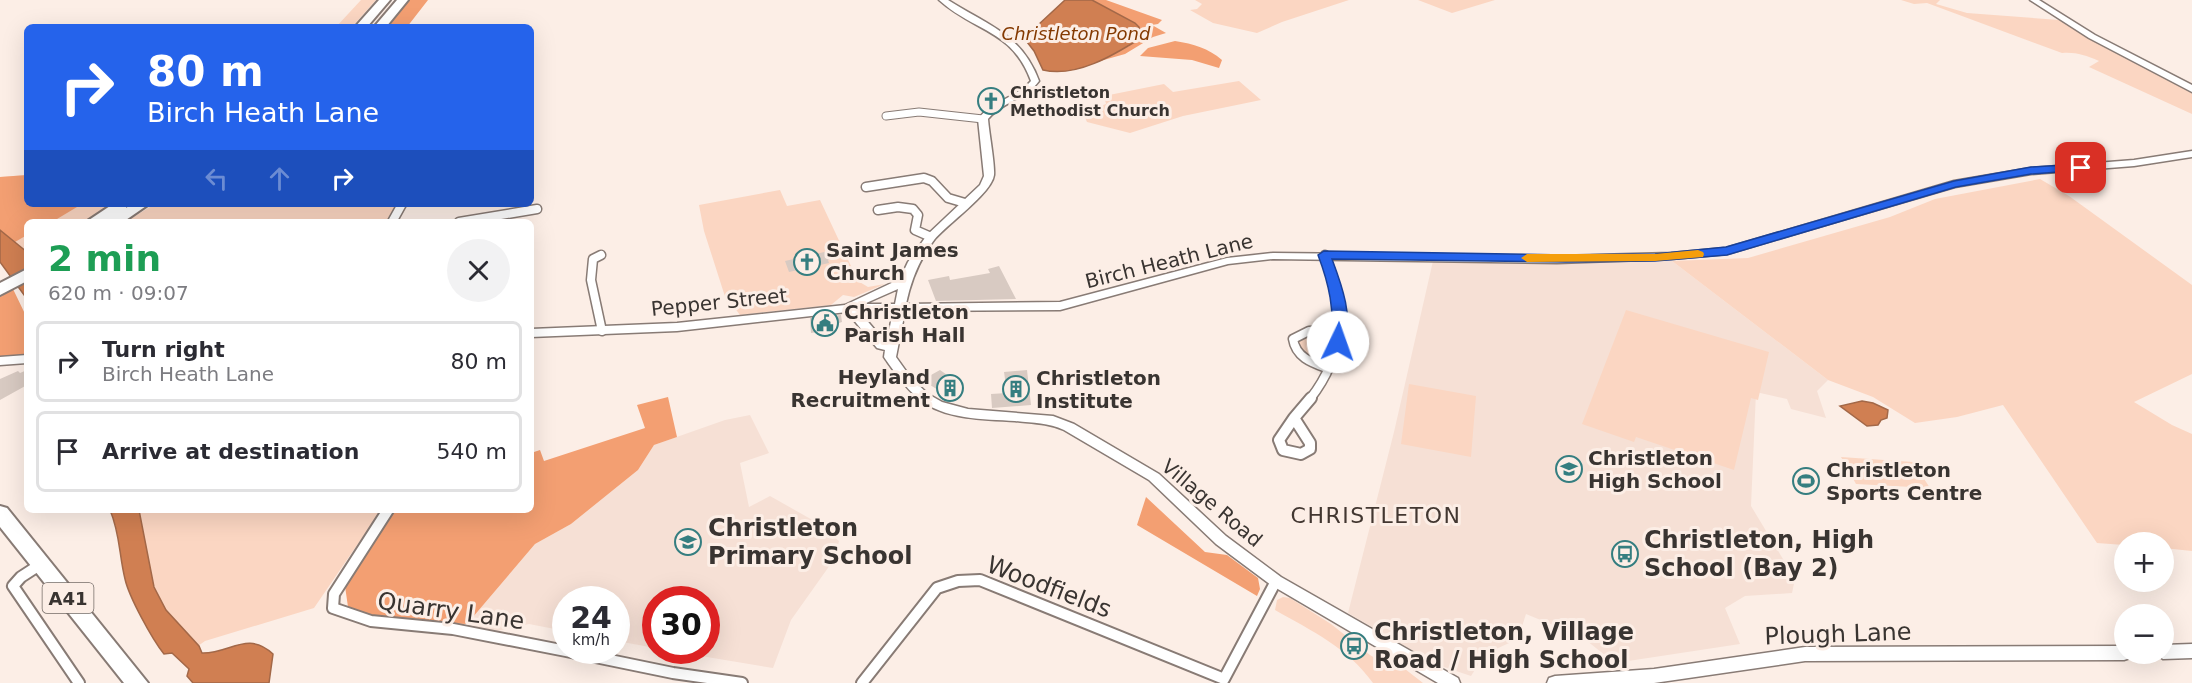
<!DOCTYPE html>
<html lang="en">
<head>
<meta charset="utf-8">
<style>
	:root { --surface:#fff; --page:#f2f2f3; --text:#2b2b33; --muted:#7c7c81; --line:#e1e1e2 }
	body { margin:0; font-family:"DejaVu Sans",sans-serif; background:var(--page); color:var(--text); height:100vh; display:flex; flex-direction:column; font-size:22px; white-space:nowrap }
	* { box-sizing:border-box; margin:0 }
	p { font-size:20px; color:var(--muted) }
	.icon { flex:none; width:33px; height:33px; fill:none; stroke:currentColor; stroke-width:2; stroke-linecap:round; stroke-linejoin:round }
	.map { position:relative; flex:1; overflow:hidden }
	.panel { position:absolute; left:24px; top:219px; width:510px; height:294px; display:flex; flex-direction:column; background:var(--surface); border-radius:9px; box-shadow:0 6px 24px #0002 }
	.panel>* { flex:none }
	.hud { position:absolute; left:24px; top:24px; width:510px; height:183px; border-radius:9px; box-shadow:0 6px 24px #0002; background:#2563eb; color:#fff; overflow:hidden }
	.tools { position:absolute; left:2114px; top:532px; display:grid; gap:12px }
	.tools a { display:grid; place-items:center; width:60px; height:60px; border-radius:50%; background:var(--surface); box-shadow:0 6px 24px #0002; font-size:30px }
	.speed { position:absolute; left:552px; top:586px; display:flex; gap:12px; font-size:30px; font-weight:700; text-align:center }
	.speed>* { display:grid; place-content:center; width:78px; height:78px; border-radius:50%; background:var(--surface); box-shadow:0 6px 24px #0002; line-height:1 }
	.speed small { font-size:15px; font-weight:400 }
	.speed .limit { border:9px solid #d22; background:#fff; color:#111 }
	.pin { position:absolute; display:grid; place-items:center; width:51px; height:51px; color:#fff; margin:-26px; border-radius:12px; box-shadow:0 3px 9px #0006 }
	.me { position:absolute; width:66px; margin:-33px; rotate:3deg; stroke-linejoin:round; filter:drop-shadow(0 0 4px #0008) }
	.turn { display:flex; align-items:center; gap:21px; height:126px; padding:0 24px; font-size:27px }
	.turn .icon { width:78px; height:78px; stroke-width:2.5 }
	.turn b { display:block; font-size:42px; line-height:51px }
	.lanes { display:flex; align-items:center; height:57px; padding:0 24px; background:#0003; justify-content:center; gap:30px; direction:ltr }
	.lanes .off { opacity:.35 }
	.round { display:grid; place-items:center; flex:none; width:63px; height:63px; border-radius:32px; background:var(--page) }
	.summary { display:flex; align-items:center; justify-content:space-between; height:102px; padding:0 24px }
	h1 { font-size:36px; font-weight:800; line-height:45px; color:#1e9e55 }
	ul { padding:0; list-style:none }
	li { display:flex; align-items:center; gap:18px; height:81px; margin:0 12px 9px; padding:0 12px; border:3px solid var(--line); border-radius:9px }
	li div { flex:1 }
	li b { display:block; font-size:22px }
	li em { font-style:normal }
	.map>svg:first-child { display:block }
	.built { fill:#f6e0d5 }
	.green { fill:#fbd6c2 }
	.forest { fill:#f39f72 }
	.water { fill:#d07f52; stroke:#a36848; stroke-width:1.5 }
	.building { fill:#d8cac2 }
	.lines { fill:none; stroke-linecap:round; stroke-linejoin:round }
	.minor-far2-casing { stroke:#887b75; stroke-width:9 }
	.minor-far1-casing { stroke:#887b75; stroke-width:11 }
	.minor-casing { stroke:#887b75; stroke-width:14 }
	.tertiary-casing { stroke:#887b75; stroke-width:3 }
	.trunk-casing { stroke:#887b75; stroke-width:4 }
	.minor-far2 { stroke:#fff; stroke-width:7 }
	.minor-far1 { stroke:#fff; stroke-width:8 }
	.minor { stroke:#fff; stroke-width:10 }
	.tertiary { fill:#fff; fill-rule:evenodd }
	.trunk { fill:#fff; fill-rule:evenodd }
	.route { fill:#2563eb; stroke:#184099; stroke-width:1.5 }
	.slow { fill:#f59e0b }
	.labels { text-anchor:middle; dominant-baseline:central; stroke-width:6; stroke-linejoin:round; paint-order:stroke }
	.far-poi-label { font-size:16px; font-weight:bold; fill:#393431; stroke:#fceee6; text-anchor:start }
	.far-water-label { font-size:18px; font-style:italic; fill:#843901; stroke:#fceee6 }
	.shield { fill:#fceee6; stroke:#746c67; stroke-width:1.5 }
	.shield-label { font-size:18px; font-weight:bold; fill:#393431 }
	.poi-label { font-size:20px; font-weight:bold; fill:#393431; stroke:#fceee6; text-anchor:start }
	.street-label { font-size:20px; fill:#393431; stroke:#fceee6 }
	.quarter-label { font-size:22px; letter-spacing:1.5px; fill:#423731; stroke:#fceee6 }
	.near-poi-label { font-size:24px; font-weight:bold; fill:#393431; stroke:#fceee6; text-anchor:start }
	.near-street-label { font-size:24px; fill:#393431; stroke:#fceee6 }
</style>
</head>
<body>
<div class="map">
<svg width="2192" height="683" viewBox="0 0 2192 683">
	<rect width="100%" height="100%" fill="#fceee6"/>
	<!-- built -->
	<path class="built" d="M1433,261H1672L1828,380L1817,391L1826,418L1791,409L1787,399L1756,392L1751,506L1795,579L1792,593L1745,596L1725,608L1740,644L1615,663L1582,637L1526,614L1518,639L1485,654L1471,676L1438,665L1348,613L1394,432Z
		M750,415L769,453L740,463L749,507L770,496L816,522L839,541L835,558L791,620L773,668L671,651H706V600H656L655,648L617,641L616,600H566L565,631L529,624L497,631L467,624L535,544L571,524L638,470L654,445L725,420Z"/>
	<!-- green -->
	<path class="green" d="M361,0H376L352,27H336Z
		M1195,0H1349L1282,22L1257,33L1213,23L1190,10L1197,9L1202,4Z
		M1418,0H1495L1452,13Z
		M1901,0H1940L1936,4L1967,13L2059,20L2104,47L2192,91V114L2089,67L2099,61C2085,55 2076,52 2062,53L1927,3L1914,4Z
		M1239,81L1261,100L1183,116L1130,133L1087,122L1083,113L1106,104L1104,96L1164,84L1173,92Z
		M27,175V204H113L83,222H27V252L0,230V177Z
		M2040,179L2069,196L2192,285V374L2134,402L2172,425L2192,434V551L2163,548V543H2124V545L2097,543L2003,405L1957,417L1915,423L1873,397L1828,380L1672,261L1748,258L1890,217L1935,199Z
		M780,190L787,206L820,200L858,281L868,287L885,284L854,297L843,295L831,305L740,315L734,307L729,309L704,231L699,205Z
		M155,204H398L387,222H125Z
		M1626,310L1769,352L1758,400L1751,398L1734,470L1636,437L1634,442L1582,424Z
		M1322,332L1330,335L1334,343L1329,358C1315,364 1300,354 1296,341L1301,335Z
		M1409,384L1476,396L1471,457L1401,444Z
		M1841,457L1913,462L1930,488L1856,484Z
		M139,510H381L314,608L205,641L198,646L166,610L154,587Z
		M1283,597L1290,598L1331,624L1370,655L1383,663L1405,669L1423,683H1373C1348,648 1312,631 1275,610L1277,600Z"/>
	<!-- forest -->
	<path class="forest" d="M407,0H428L407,27H386Z
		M1092,0H1106L1162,20L1158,24L1152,25L1166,33L1153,37L1125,54L1093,63L1129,46L1135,23Z
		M1175,41C1194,44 1208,48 1222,60L1219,68L1192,60L1140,56L1148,48Z
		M27,175V204H82L52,222H27V235L15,242L0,230V177Z
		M13,289L27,318V355L0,357V297Z
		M668,397L677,437L654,445L638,470L571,524L535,544L467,624C428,622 383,625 348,607L345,586L357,564L396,510H531V453L540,450L544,461L645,428L637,405Z
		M1146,497L1205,552L1227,555L1258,578L1260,589L1257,596L1137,525Z"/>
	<!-- water -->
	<path class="water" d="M1065,0H1092L1135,23L1139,27L1141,38C1114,55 1076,78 1043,70L1034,51L1024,38Z
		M0,230L27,252V299L0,262Z
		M1862,401L1873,403L1888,410L1887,418L1881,420L1878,425L1867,426L1840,406Z
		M110,510H139L154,587L166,610L199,646L202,653C230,654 247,630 273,654L269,683H193L187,676L189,669L172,653L164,654C152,639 129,597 125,579C119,555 120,533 110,510Z"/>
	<!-- building -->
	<path class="building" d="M833,250L837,258L828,260L829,263L789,272L785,261Z
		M999,266L1016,299L936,301L928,280L949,276L950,280L990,273L988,269Z
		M841,315L842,322L839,323V325L830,326V330L811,333L810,318Z
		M27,370V385L0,400V379L18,371L20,373Z
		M940,370L950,377L948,378L962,386L948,396L922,380Z
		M1027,370L1031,405L992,408L991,394L1007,393L1004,372Z"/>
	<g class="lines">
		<defs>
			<path id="minor-far2" d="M886,116L919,112L983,119"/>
			<path id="minor-far1" d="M866,187L924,178L932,181L948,198L965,203
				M878,210L898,207L913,209L918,215L915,230L931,237
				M392,222L402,204
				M459,222L537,209
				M601,255L593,259L591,280L602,331
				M1329,369C1313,363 1296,358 1293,339L1309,331L1340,329
				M1310,399C1347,352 1343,310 1325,255"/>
			<path id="minor" d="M1294,418L1310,443V449L1301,454L1283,450L1279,440Z
				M1294,418L1311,398
				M388,510L334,594L333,608L371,621L453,629L566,651
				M41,564L21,577L13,586L79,683
				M566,651L673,673L742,683
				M862,683L937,588L958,581L980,580L1224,679L1276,581"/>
			<path id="tertiary" d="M939,0H948C987,25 1022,34 1039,81C1026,99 1002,102 988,119C989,133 995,164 994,175C992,193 946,225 934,240C919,260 911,280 906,304L1060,302L1227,258L1273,253L1557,256L1671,253L1726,248L1954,181L2031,168L2134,160L2192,151V157L2134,166L2031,174L1955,187L1727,254L1671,259L1557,263L1273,259L1228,264L1060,310L905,311L896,357L911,378L928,394L942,402L968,409L1053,416L1074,424L1159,474L1226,536L1281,577L1458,678L1460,683H1438L1271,585L1216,544L1149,480L1064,430C1048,423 1033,423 1015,421C984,419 943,420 918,398C905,387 896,374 886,360L884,357L885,350L877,348L847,312L677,331L531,337V329L677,323L845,305L900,279L908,262L927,235L980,185L984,176L978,119C992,101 1016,98 1031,81C1012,29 974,32 939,0ZM898,289L895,304H864ZM859,311H893L887,342H885Z
				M2030,0H2039L2095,35L2192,85V92L2089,38Z
				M27,355V363L0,365V357Z
				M2192,644V658L2163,659L2156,654H2163V645Z
				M2124,646V654H2131L2130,658L2124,660L1805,661L1654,683H1547L1549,678L1555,676L1654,669L1805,647Z"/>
			<path id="trunk" d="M379,0H390L367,27H355Z
				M397,0H408L386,27H374Z
				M113,204H127L126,208L132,204H149L123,222H106L108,219L103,222H86Z
				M27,269V281L0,295V283Z
				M0,506L7,508L148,683H124L0,527Z"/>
		</defs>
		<!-- minor-far2 casing -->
		<use href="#minor-far2" class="minor-far2-casing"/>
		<!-- minor-far1 casing -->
		<use href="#minor-far1" class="minor-far1-casing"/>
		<!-- minor casing -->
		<use href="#minor" class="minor-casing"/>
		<!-- tertiary casing -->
		<use href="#tertiary" class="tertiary-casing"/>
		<!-- trunk casing -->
		<use href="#trunk" class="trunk-casing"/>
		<!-- minor-far2 -->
		<use href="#minor-far2" class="minor-far2"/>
		<!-- minor-far1 -->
		<use href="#minor-far1" class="minor-far1"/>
		<!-- minor -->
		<use href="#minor" class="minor"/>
		<!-- tertiary -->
		<use href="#tertiary" class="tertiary"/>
		<!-- trunk -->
		<use href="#trunk" class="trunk"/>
	</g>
	<!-- route -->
	<path class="route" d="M2081,164L2087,168L2085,170L2031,174L1956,187L1727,255L1655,261L1566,262L1332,259C1341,283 1355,320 1343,345L1338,346L1331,342C1335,311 1329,284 1318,255L1324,251L1566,255L1655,254L1726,247L1954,181L2031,167Z"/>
	<!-- slow -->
	<path class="slow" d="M1698,250L1703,252L1704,254L1703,257L1655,261L1527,262L1521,258L1527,254H1655Z"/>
	<!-- icons -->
	<defs>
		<symbol id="church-ring" viewBox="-11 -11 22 22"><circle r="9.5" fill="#fceee6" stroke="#357e80" stroke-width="1.5"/><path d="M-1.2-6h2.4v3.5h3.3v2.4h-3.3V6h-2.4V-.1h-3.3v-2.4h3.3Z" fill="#357e80"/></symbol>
		<symbol id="civic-ring" viewBox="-11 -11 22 22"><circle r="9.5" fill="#fceee6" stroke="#357e80" stroke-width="1.5"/><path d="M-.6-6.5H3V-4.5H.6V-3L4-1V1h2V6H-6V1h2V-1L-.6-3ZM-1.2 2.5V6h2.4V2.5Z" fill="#357e80"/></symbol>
		<symbol id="building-ring" viewBox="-11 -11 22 22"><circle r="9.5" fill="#fceee6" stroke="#357e80" stroke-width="1.5"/><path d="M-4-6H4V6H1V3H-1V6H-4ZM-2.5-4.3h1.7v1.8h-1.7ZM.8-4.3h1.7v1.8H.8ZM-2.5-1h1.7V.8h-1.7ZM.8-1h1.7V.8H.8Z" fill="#357e80"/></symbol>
		<symbol id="school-ring" viewBox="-11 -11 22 22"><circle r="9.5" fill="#fceee6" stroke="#357e80" stroke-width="1.5"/><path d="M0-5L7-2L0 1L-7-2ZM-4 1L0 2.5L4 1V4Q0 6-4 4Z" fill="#357e80"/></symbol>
		<symbol id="stadium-ring" viewBox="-11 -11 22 22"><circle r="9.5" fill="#fceee6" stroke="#357e80" stroke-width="1.5"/><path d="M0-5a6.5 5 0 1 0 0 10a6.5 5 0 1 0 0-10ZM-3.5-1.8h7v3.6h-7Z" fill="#357e80"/></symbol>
		<symbol id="bus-ring" viewBox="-11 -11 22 22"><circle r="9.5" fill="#fceee6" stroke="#357e80" stroke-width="1.5"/><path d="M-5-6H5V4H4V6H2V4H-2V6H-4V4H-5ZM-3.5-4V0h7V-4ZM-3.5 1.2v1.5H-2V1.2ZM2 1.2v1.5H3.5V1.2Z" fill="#357e80"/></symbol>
	</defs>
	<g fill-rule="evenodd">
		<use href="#church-ring" x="976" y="86" width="30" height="30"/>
		<use href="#church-ring" x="792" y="247" width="30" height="30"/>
		<use href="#civic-ring" x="810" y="308" width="30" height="30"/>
		<use href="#building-ring" x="935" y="373" width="30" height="30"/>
		<use href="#building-ring" x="1001" y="374" width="30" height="30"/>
		<use href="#school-ring" x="1554" y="454" width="30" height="30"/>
		<use href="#stadium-ring" x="1791" y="466" width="30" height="30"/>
		<use href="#school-ring" x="673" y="527" width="30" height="30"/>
		<use href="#bus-ring" x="1610" y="539" width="30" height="30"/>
		<use href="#bus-ring" x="1339" y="631" width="30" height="30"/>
	</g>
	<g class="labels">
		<!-- far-poi labels -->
		<g class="far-poi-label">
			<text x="1010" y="92">Christleton<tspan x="1010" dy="18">Methodist Church</tspan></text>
		</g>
		<!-- far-water labels -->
		<g class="far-water-label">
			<text x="1076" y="33">Christleton Pond</text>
		</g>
		<!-- shield labels -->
		<rect class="shield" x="42.5" y="583" width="51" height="30" rx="4.5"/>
		<g class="shield-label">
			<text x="68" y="598">A41</text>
		</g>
		<!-- poi labels -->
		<g class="poi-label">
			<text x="826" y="250">Saint James<tspan x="826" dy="23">Church</tspan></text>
			<text x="844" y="312">Christleton<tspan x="844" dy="23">Parish Hall</tspan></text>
			<text x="930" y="377" text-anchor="end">Heyland<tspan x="930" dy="23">Recruitment</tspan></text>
			<text x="1036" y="378">Christleton<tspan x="1036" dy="23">Institute</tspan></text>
			<text x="1588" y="458">Christleton<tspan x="1588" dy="23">High School</tspan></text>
			<text x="1826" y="470">Christleton<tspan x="1826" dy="23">Sports Centre</tspan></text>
		</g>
		<!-- street labels -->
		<g class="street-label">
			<text transform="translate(1169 261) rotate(-14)">Birch Heath Lane</text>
			<text transform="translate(719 302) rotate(-6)">Pepper Street</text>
			<text transform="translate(1212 503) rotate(40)">Village Road</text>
		</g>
		<!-- quarter labels -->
		<g class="quarter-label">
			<text x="1376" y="515">CHRISTLETON</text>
		</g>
		<!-- near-poi labels -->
		<g class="near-poi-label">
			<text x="708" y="528">Christleton<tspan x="708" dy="28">Primary School</tspan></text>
			<text x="1644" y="540">Christleton, High<tspan x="1644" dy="28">School (Bay 2)</tspan></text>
			<text x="1374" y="632">Christleton, Village<tspan x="1374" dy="28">Road / High School</tspan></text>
		</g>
		<!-- near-street labels -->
		<g class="near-street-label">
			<text transform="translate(1049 587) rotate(21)">Woodfields</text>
			<text transform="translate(451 611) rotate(8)">Quarry Lane</text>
			<text transform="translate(1838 634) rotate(-2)">Plough Lane</text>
		</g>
	</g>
</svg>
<div class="tools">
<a>+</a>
<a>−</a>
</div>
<div class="speed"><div>24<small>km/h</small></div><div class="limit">30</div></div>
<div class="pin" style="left:2081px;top:168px;background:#d93025"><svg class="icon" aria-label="arrive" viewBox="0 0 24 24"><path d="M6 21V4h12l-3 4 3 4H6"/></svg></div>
<svg class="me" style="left:1338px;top:342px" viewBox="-20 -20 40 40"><circle r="19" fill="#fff"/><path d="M0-13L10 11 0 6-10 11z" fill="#2563eb"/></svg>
<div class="hud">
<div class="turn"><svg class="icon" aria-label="right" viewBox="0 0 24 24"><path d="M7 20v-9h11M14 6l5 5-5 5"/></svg><div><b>80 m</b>Birch Heath Lane</div></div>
<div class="lanes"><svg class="icon off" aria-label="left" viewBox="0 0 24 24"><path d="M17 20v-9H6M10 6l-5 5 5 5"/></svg><svg class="icon off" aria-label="ahead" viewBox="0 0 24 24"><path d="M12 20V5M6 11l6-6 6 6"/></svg><svg class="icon" aria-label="right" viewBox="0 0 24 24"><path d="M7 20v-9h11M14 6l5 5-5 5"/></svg></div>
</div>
<section class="panel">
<div class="summary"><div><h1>2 min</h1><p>620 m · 09:07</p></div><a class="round"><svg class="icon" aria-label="close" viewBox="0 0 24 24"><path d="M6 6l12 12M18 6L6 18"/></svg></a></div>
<ul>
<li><svg class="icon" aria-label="right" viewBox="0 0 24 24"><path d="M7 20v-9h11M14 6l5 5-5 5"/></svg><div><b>Turn right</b><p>Birch Heath Lane</p></div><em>80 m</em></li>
<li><svg class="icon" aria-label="arrive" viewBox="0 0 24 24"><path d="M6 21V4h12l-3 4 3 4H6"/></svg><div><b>Arrive at destination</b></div><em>540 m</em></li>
</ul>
</section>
</div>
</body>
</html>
